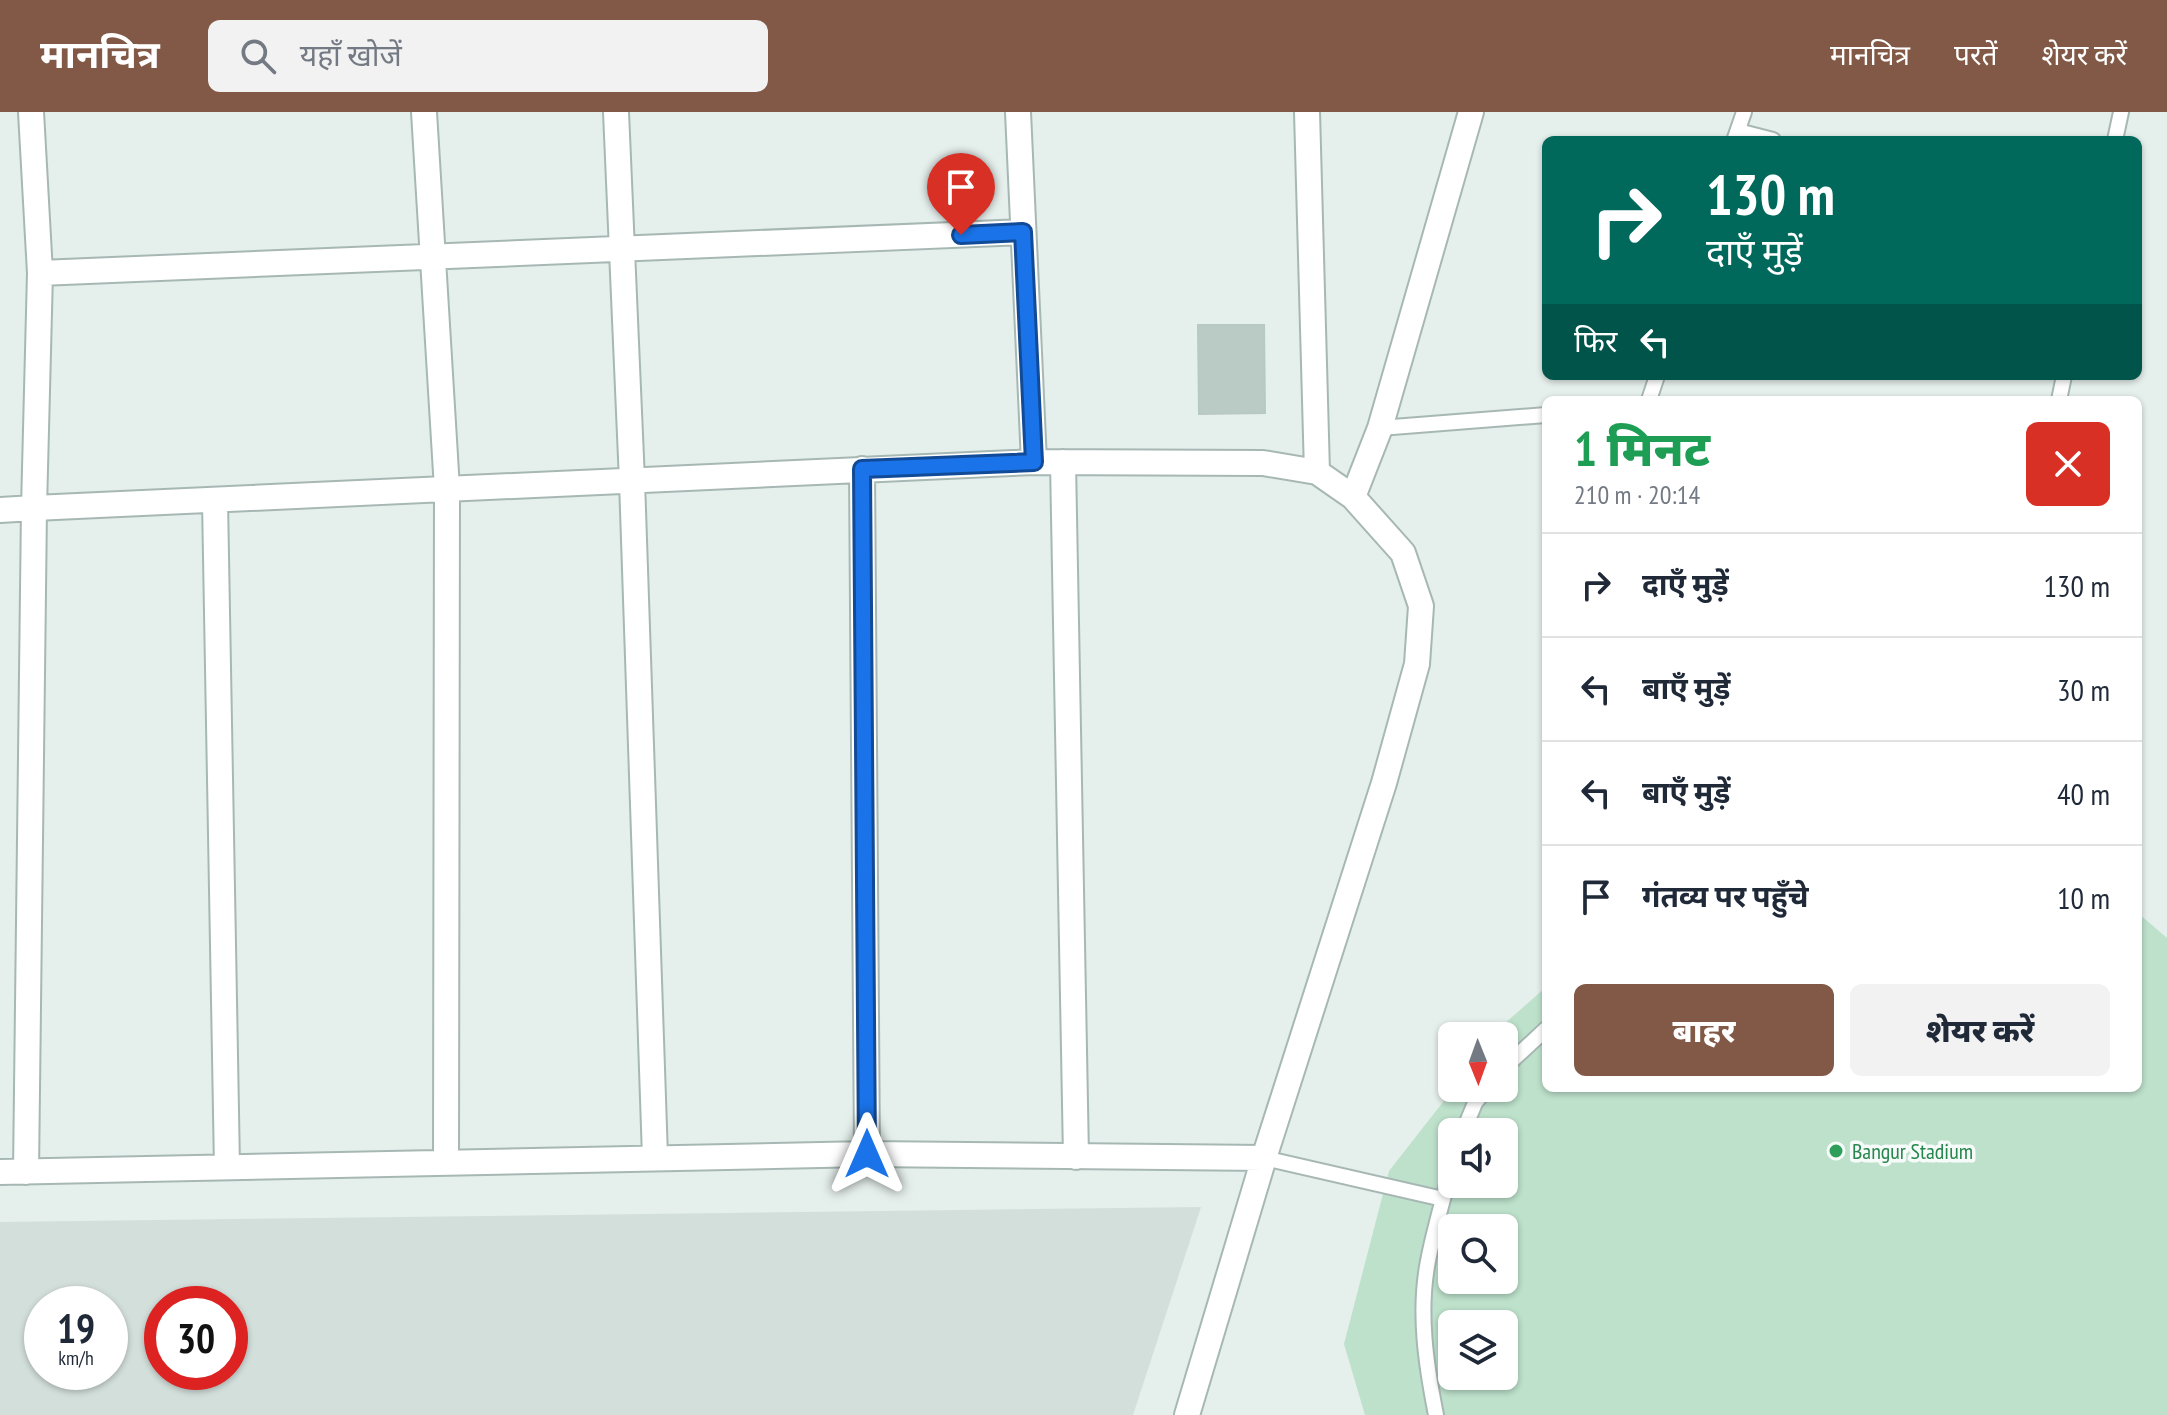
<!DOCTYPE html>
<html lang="hi">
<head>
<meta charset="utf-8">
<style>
	:root { --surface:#fff; --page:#f2f2f3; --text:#1f2937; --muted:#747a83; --line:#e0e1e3; --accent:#815946 }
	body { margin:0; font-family:"PT Sans Narrow","Noto Sans Devanagari",sans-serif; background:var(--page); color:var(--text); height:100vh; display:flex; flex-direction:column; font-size:30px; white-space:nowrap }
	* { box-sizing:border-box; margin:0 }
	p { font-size:26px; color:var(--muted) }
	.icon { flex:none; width:44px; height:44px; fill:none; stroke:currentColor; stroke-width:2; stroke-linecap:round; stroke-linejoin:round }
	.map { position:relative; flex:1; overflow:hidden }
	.sheet { position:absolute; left:1542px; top:284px; width:600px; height:696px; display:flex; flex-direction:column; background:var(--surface); border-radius:12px; box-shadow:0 2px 6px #0004 }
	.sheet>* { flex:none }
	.guide { position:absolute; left:1542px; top:24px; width:600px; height:244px; border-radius:12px; box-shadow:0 2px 6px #0004; background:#00695c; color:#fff; overflow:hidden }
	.needle { width:52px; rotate:179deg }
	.controls { position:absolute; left:1438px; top:910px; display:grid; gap:16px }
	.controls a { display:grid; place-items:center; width:80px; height:80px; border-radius:12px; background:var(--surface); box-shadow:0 2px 6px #0004; font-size:40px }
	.speed { position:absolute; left:24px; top:1174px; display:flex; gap:16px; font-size:40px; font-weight:700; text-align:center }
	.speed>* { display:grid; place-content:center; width:104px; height:104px; border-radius:50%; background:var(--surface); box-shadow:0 2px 6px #0004; line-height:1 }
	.speed small { font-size:20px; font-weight:400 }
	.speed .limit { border:12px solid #d22; background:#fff; color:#111 }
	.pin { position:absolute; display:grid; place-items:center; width:68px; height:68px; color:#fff; margin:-82px -34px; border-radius:50% 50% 50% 0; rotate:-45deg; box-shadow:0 0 8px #0007 }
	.pin .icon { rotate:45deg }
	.me { position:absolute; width:88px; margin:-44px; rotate:0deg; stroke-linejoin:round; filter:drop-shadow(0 0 6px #0008) }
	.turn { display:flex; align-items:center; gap:28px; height:168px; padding:0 32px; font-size:36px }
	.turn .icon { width:104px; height:104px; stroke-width:2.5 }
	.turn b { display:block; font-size:56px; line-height:68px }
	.then { display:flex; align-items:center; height:76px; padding:0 32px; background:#0003; gap:16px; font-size:30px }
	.round { display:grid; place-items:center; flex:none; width:84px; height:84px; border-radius:12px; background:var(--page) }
	.summary { display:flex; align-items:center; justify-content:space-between; height:136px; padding:0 32px }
	h1 { font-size:48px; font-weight:800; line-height:60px; color:#1e9e55 }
	.cta { display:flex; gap:16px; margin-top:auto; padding:16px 32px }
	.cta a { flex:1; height:92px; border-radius:12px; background:var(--accent); color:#fff; font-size:32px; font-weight:800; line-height:92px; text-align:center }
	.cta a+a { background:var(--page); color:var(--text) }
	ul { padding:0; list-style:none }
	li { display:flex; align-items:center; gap:24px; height:104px; padding:0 32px; border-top:2px solid var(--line) }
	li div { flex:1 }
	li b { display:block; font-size:30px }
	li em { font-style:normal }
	header { display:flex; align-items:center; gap:48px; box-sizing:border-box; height:112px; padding:0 40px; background:var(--accent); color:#fff }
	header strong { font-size:38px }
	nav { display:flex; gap:44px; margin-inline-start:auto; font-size:28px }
	.search { width:560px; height:72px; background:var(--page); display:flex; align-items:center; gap:20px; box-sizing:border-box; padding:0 28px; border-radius:12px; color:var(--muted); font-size:30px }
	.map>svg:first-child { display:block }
	.built { fill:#d3dfdb; fill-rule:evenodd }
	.green { fill:#bde1cb; fill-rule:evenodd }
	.building { fill:#bacac5; stroke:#b7c9c4; stroke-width:2 }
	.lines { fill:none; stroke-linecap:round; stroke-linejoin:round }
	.service-casing { stroke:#a7b8b4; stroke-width:18 }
	.minor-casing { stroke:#a7b8b4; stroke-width:28 }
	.service { stroke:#fff; stroke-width:14 }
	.minor { stroke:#fff; stroke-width:24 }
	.route-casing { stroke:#114b97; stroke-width:20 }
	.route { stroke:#1a73e8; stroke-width:14 }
	.leisure-dot { fill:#2e9e5b; stroke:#f6fbf9; stroke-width:3 }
	.labels { text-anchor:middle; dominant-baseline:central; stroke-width:7; stroke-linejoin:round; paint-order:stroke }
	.leisure-label { font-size:22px; fill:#27864d; stroke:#f6fbf9; text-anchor:start }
</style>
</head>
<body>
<header>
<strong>मानचित्र</strong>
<div class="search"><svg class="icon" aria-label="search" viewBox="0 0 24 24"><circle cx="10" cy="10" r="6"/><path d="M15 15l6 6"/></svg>यहाँ खोजें</div>
<nav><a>मानचित्र</a><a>परतें</a><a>शेयर करें</a></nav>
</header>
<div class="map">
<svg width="2167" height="1303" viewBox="0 0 2167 1303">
	<rect width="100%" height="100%" fill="#e5efec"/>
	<!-- built -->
	<path class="built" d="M1201,1095L1133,1303H0V1110ZM42,1192H110V1260H42ZM230,1192V1260H162V1192Z"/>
	<!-- green -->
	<path class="green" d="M2138,801L2167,826V1303H1365L1344,1232L1389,1059L1454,976H1504V924H1495L1503,913L1546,875V976H2138ZM1452,1020H1504V1072H1452ZM1452,1116H1504V1168H1452ZM1452,1212H1504V1264H1452Z"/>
	<!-- building -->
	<path class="building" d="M1198,213H1264L1265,301L1199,302Z"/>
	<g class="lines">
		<defs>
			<path id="service" d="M1738,19L1773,28
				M1735,26L1744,0
				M2115,28L2121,0
				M1649,288L1657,264
				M2059,288L2064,264
				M1380,316L1546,303
				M1504,956L1546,917
				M1463,1020L1475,991L1487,976
				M1264,1046L1443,1087
				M1436,1303C1426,1253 1418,1200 1428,1149C1434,1117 1444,1085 1452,1053"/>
			<path id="minor" d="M424,0L447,377L446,1050
				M616,0L632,369L655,1045
				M1018,0L1034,350
				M1307,0L1317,360
				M40,161L1023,120
				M1063,350L1076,1045
				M862,357L867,1042
				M1353,385L1380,316L1471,0
				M215,389L227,1055
				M0,398L34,396L40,161L31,0
				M0,1060L867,1042L1264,1046
				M26,1060L34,396L1034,350L1263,351L1317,360L1353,385L1403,441L1421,494L1417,552L1384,671L1264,1046L1187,1303"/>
		</defs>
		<!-- service casing -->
		<use href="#service" class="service-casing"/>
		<!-- minor casing -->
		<use href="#minor" class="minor-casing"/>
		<!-- service -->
		<use href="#service" class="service"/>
		<!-- minor -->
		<use href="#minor" class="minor"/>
	</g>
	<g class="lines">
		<defs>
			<path id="route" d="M867,1042L862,357L1034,350L1023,120L961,123"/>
		</defs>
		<!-- route casing -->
		<use href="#route" class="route-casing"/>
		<!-- route -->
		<use href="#route" class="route"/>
	</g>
	<!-- markers -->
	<circle class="leisure-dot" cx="1836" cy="1039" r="8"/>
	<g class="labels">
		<!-- leisure labels -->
		<g class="leisure-label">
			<text x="1852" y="1039">Bangur Stadium</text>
		</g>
	</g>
</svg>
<div class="controls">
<a><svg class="needle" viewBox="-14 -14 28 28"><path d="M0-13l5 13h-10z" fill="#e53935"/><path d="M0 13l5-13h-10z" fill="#747a83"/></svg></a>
<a><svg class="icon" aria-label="sound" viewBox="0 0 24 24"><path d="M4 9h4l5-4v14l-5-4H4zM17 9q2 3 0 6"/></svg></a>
<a><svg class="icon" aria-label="search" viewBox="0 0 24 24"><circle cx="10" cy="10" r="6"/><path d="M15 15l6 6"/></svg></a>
<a><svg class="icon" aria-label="layers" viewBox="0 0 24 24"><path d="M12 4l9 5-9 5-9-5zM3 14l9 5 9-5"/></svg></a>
</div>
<div class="speed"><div>19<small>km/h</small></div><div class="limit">30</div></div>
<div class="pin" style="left:961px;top:123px;background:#d93025"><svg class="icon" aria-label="arrive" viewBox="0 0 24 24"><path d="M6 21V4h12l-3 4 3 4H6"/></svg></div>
<svg class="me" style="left:867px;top:1042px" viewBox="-20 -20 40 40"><path d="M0-17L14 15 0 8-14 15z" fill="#1a73e8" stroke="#fff" stroke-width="4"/></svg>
<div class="guide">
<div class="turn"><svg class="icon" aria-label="right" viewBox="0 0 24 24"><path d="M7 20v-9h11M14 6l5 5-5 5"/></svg><div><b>130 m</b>दाएँ मुड़ें</div></div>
<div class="then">फिर<svg class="icon" aria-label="left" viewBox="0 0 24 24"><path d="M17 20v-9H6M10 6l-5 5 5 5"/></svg></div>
</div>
<section class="sheet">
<div class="summary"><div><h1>1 मिनट</h1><p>210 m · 20:14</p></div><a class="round" style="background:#d93025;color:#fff"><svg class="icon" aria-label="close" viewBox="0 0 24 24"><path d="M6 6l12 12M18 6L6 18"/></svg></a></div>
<ul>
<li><svg class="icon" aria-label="right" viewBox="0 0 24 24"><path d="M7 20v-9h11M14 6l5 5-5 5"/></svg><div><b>दाएँ मुड़ें</b></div><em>130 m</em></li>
<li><svg class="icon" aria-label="left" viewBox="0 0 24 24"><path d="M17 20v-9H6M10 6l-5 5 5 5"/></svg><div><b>बाएँ मुड़ें</b></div><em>30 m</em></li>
<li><svg class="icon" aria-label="left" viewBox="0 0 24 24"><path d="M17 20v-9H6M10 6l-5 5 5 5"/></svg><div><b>बाएँ मुड़ें</b></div><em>40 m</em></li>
<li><svg class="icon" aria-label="arrive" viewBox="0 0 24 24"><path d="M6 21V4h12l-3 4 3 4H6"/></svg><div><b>गंतव्य पर पहुँचे</b></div><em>10 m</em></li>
</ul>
<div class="cta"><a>बाहर</a><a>शेयर करें</a></div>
</section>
</div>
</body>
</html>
